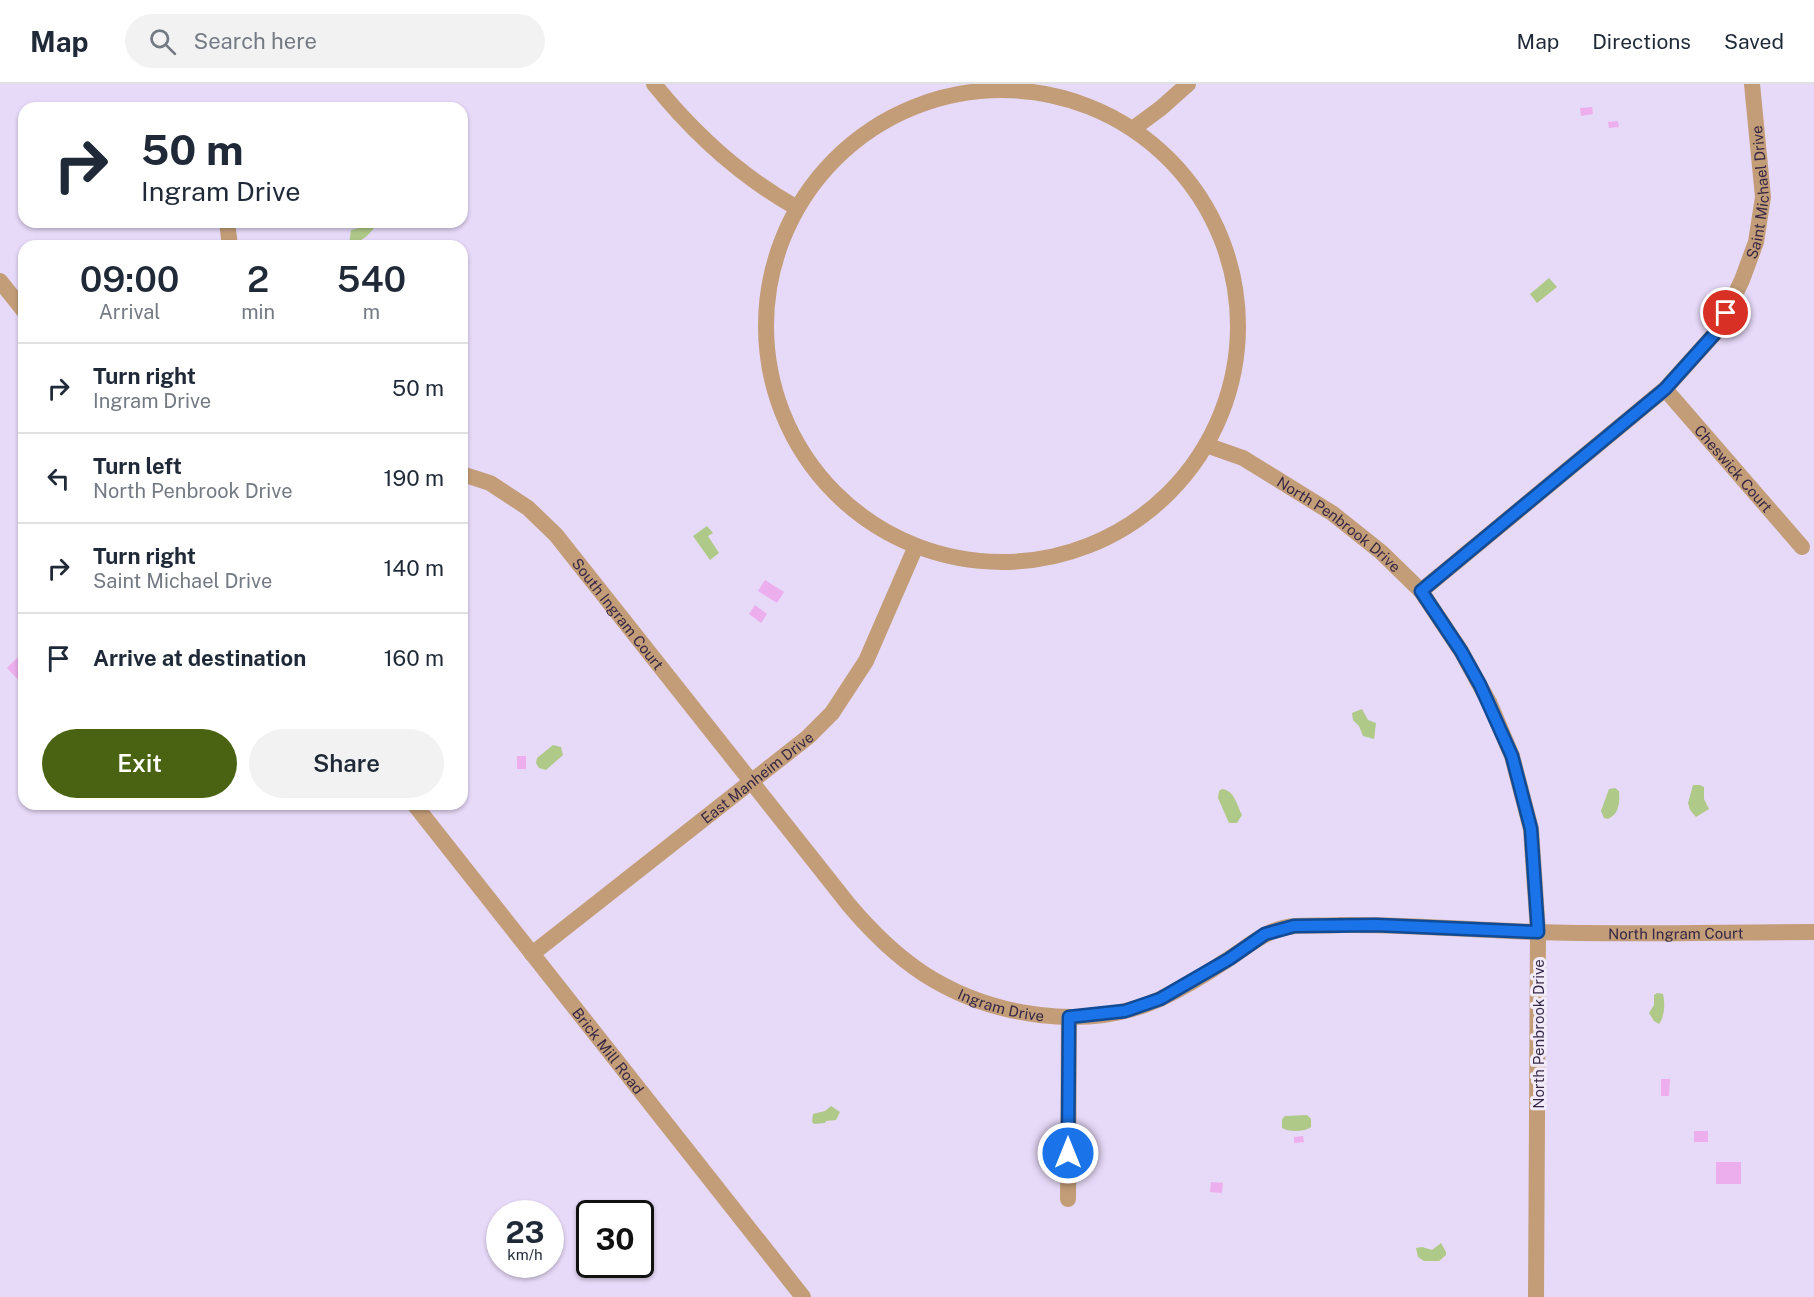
<!DOCTYPE html>
<html lang="en">
<head>
<meta charset="utf-8">
<style>
	:root { --surface:#fff; --page:#f2f2f3; --text:#1f2937; --muted:#747a83; --line:#e0e1e3; --accent:#4a6313 }
	body { margin:0; font-family:"Public Sans",sans-serif; background:var(--page); color:var(--text); height:100vh; display:flex; flex-direction:column; font-size:22px; white-space:nowrap }
	* { box-sizing:border-box; margin:0 }
	p { font-size:20px; color:var(--muted) }
	.icon { flex:none; width:33px; height:33px; fill:none; stroke:currentColor; stroke-width:2; stroke-linecap:round; stroke-linejoin:round }
	.map { position:relative; flex:1; overflow:hidden }
	.drawer { position:absolute; left:18px; top:156px; width:450px; height:570px; display:flex; flex-direction:column; background:var(--surface); border-radius:18px; box-shadow:0 2px 4px #0004 }
	.drawer>* { flex:none }
	.top-card { position:absolute; left:18px; top:18px; width:450px; height:126px; border-radius:18px; box-shadow:0 2px 4px #0004; background:#fff; color:var(--text); overflow:hidden }
	.speed { position:absolute; left:486px; top:1116px; display:flex; gap:12px; font-size:30px; font-weight:700; text-align:center }
	.speed>* { display:grid; place-content:center; width:78px; height:78px; border-radius:50%; background:var(--surface); box-shadow:0 2px 4px #0004; line-height:1 }
	.speed small { font-size:15px; font-weight:400 }
	.speed .limit { border:3px solid #111; border-radius:9px; background:#fff; color:#111 }
	.pin { position:absolute; display:grid; place-items:center; width:51px; height:51px; color:#fff; margin:-26px; border:3px solid #fff; border-radius:50%; box-shadow:0 2px 6px #0007 }
	.me { position:absolute; width:66px; margin:-33px; rotate:0deg; stroke-linejoin:round; filter:drop-shadow(0 0 4px #0008) }
	.turn { display:flex; align-items:center; gap:21px; height:126px; padding:0 24px; font-size:27px }
	.turn .icon { width:78px; height:78px; stroke-width:2.5 }
	.turn b { display:block; font-size:42px; line-height:51px }
	.eta { display:flex; justify-content:space-evenly; align-items:center; height:102px; text-align:center }
	.eta b { font-size:36px; font-weight:600; line-height:42px }
	.action { display:flex; gap:12px; margin-top:auto; padding:12px 24px }
	.action a { flex:1; height:69px; border-radius:36px; background:var(--accent); color:#fff; font-size:24px; font-weight:600; line-height:69px; text-align:center }
	.action a+a { background:var(--page); color:var(--text) }
	ul { padding:0; list-style:none }
	li { display:flex; align-items:center; gap:18px; height:90px; padding:0 24px; border-top:2px solid var(--line) }
	li div { flex:1 }
	li b { display:block; font-size:22px }
	li em { font-style:normal }
	header { display:flex; align-items:center; gap:36px; box-sizing:border-box; height:84px; padding:0 30px; background:var(--surface); border-bottom:2px solid var(--line) }
	header strong { font-size:28px }
	nav { display:flex; gap:33px; margin-inline-start:auto; font-size:21px }
	.search { width:420px; height:54px; background:var(--page); display:flex; align-items:center; gap:15px; box-sizing:border-box; padding:0 21px; border-radius:33px; color:var(--muted); font-size:22px }
	.map>svg:first-child { display:block }
	.water { fill:#afc988 }
	.building { fill:#ecaeed }
	.lines { fill:none; stroke-linecap:round; stroke-linejoin:round }
	.minor { stroke:#c39d78; stroke-width:16 }
	.tertiary { stroke:#c39d78; stroke-width:16 }
	.route-casing { stroke:#114b97; stroke-width:15 }
	.route { stroke:#1a73e8; stroke-width:10 }
	.labels { text-anchor:middle; dominant-baseline:central; stroke-width:6; stroke-linejoin:round; paint-order:stroke }
	.street-label { font-size:15px; fill:#362845; stroke:#f1eaf9 }
</style>
</head>
<body>
<header>
<strong>Map</strong>
<div class="search"><svg class="icon" aria-label="search" viewBox="0 0 24 24"><circle cx="10" cy="10" r="6"/><path d="M15 15l6 6"/></svg>Search here</div>
<nav><a>Map</a><a>Directions</a><a>Saved</a></nav>
</header>
<div class="map">
<svg width="1814" height="1213" viewBox="0 0 1814 1213">
	<rect width="100%" height="100%" fill="#e7d9f8"/>
	<!-- water -->
	<path class="water" d="M364,138H373L375,143C369,151 359,160 349,160L351,146L359,144Z
		M1549,194L1557,203L1537,219L1530,210Z
		M707,442L713,449L708,452L719,469L710,476L693,452Z
		M1362,625L1368,636L1376,639L1374,655L1363,652L1359,642L1353,636L1352,629Z
		M553,661L561,663L563,671L546,686L539,684L536,679L537,674Z
		M1693,701H1700L1704,703V715L1709,725L1696,733L1690,726L1688,719Z
		M1615,704L1619,707C1620,719 1619,730 1608,735L1604,734L1601,727L1609,705Z
		M1222,705C1234,706 1237,721 1242,731L1237,739H1229L1218,714L1219,707Z
		M1657,909L1663,910C1665,919 1665,932 1659,940L1654,937L1649,929L1654,921V911Z
		M831,1022L840,1028L836,1036L826,1037L825,1039L814,1040L812,1038L813,1030L825,1027Z
		M1307,1031L1311,1035V1043C1305,1048 1289,1048 1282,1044V1035L1285,1032Z
		M1441,1159L1446,1168V1171L1439,1177H1424L1418,1173L1416,1164L1422,1163L1432,1166Z"/>
	<!-- building -->
	<path class="building" d="M1592,23L1593,30L1581,32L1580,24Z
		M1618,37L1619,43L1609,44L1608,38Z
		M765,496L784,508L777,519L758,507Z
		M755,521L767,530L761,539L749,530Z
		M24,567V602L7,584Z
		M517,672H526V685H517Z
		M1661,995H1670L1669,1012H1661Z
		M1694,1047H1708V1058H1694Z
		M1303,1052L1304,1058L1294,1059V1053Z
		M1716,1078H1741V1100H1716Z
		M1211,1098L1223,1099L1222,1109L1210,1108Z"/>
	<g class="lines">
		<!-- minor -->
		<g class="minor">
			<path d="M654,0C695,51 740,92 797,124"/>
			<circle cx="1002" cy="242" r="236"/>
			<path d="M1134,44L1161,24L1188,0"/>
			<path d="M227,138L230,162"/>
			<path id="s1" d="M1665,305L1802,463"/>
			<path id="s2" d="M1206,361L1243,374L1332,429L1381,468L1421,507L1461,567L1489,618L1512,672L1531,745L1538,848L1536,1213"/>
			<path id="s3" d="M462,390L490,399L528,424L556,451L849,821C871,847 895,871 924,890C991,933 1087,948 1160,915C1183,904 1206,890 1227,876C1251,861 1265,845 1295,842C1310,841 1326,842 1341,841C1406,840 1471,846 1536,848C1629,851 1722,848 1814,848"/>
			<path id="s4" d="M1421,507L1665,305L1718,246L1742,196L1756,158L1763,113L1752,0"/>
			<path id="s5" d="M532,870L808,653L832,629L866,577L916,462"/>
			<path d="M1068,1115L1069,933"/>
		</g>
		<!-- tertiary -->
		<g class="tertiary">
			<path d="M0,197L24,227"/>
			<path id="s6" d="M414,720L803,1213"/>
		</g>
	</g>
	<g class="lines">
		<defs>
			<path id="route" d="M1068,1069L1069,933L1125,927L1160,915L1229,875L1265,850L1294,842L1376,841L1538,848L1531,745L1512,672L1480,601L1461,567L1421,507L1665,305L1718,246L1726,229"/>
		</defs>
		<!-- route casing -->
		<use href="#route" class="route-casing"/>
		<!-- route -->
		<use href="#route" class="route"/>
	</g>
	<g class="labels">
		<!-- street labels -->
		<g class="street-label">
			<text stroke="none"><textPath href="#s4" startOffset="542">Saint Michael Drive</textPath></text>
			<text stroke="none"><textPath href="#s1" startOffset="105">Cheswick Court</textPath></text>
			<text stroke="none"><textPath href="#s2" startOffset="156">North Penbrook Drive</textPath></text>
			<text stroke="none"><textPath href="#s3" startOffset="214">South Ingram Court</textPath></text>
			<text stroke="none"><textPath href="#s5" startOffset="286">East Manheim Drive</textPath></text>
			<text stroke="none"><textPath href="#s3" startOffset="1470">North Ingram Court</textPath></text>
			<text stroke="none"><textPath href="#s3" startOffset="772">Ingram Drive</textPath></text>
			<text transform="translate(1538 950) rotate(-90)">North Penbrook Drive</text>
			<text stroke="none"><textPath href="#s6" startOffset="314">Brick Mill Road</textPath></text>
		</g>
	</g>
</svg>
<div class="speed"><div>23<small>km/h</small></div><div class="limit">30</div></div>
<div class="pin" style="left:1726px;top:229px;background:#d93025"><svg class="icon" aria-label="arrive" viewBox="0 0 24 24"><path d="M6 21V4h12l-3 4 3 4H6"/></svg></div>
<svg class="me" style="left:1068px;top:1069px" viewBox="-20 -20 40 40"><circle r="17" fill="#1a73e8" stroke="#fff" stroke-width="3"/><path d="M0-11L8 9 0 5-8 9z" fill="#fff"/></svg>
<div class="top-card">
<div class="turn"><svg class="icon" aria-label="right" viewBox="0 0 24 24"><path d="M7 20v-9h11M14 6l5 5-5 5"/></svg><div><b>50 m</b>Ingram Drive</div></div>
</div>
<section class="drawer">
<div class="eta">
<div><b>09:00</b><p>Arrival</p></div>
<div><b>2</b><p>min</p></div>
<div><b>540</b><p>m</p></div>
</div>
<ul>
<li><svg class="icon" aria-label="right" viewBox="0 0 24 24"><path d="M7 20v-9h11M14 6l5 5-5 5"/></svg><div><b>Turn right</b><p>Ingram Drive</p></div><em>50 m</em></li>
<li><svg class="icon" aria-label="left" viewBox="0 0 24 24"><path d="M17 20v-9H6M10 6l-5 5 5 5"/></svg><div><b>Turn left</b><p>North Penbrook Drive</p></div><em>190 m</em></li>
<li><svg class="icon" aria-label="right" viewBox="0 0 24 24"><path d="M7 20v-9h11M14 6l5 5-5 5"/></svg><div><b>Turn right</b><p>Saint Michael Drive</p></div><em>140 m</em></li>
<li><svg class="icon" aria-label="arrive" viewBox="0 0 24 24"><path d="M6 21V4h12l-3 4 3 4H6"/></svg><div><b>Arrive at destination</b></div><em>160 m</em></li>
</ul>
<div class="action"><a>Exit</a><a>Share</a></div>
</section>
</div>
</body>
</html>
